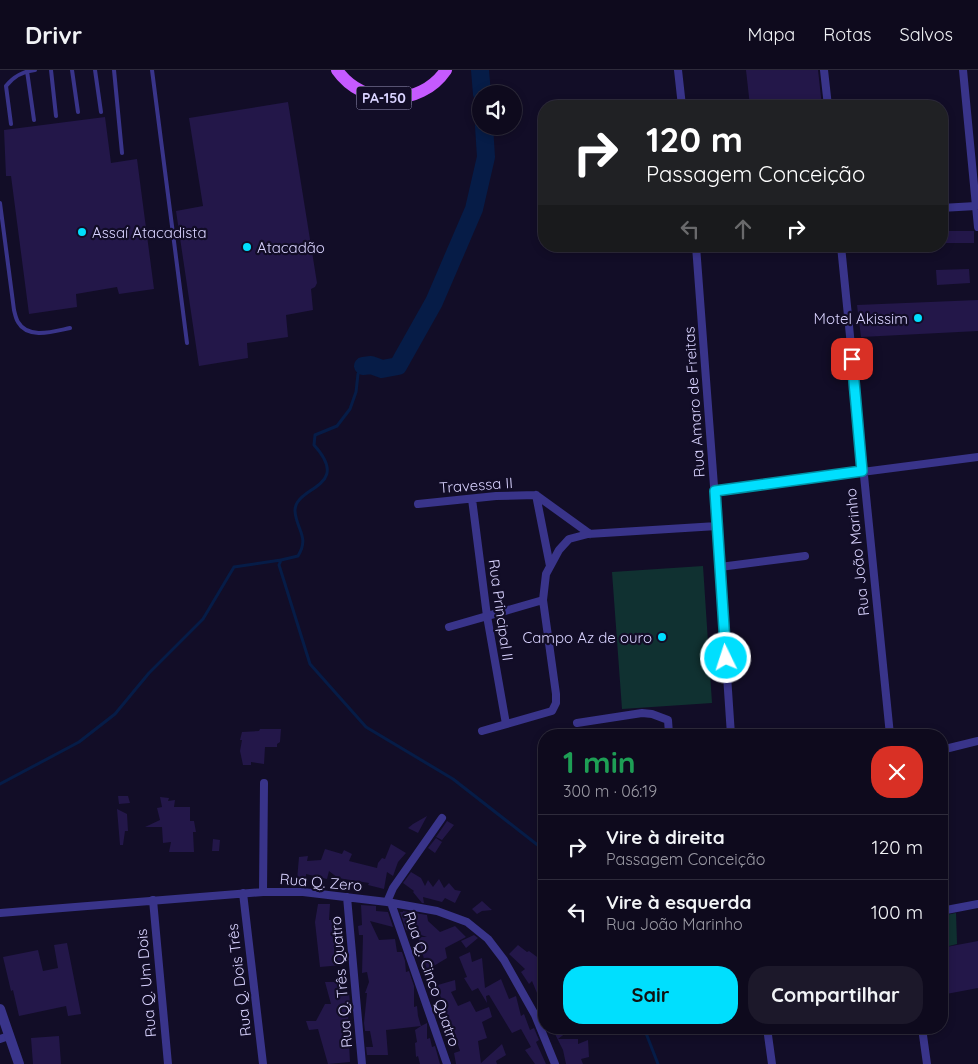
<!DOCTYPE html>
<html lang="pt">
<head>
<meta charset="utf-8">
<style>
	:root { --surface:#0e0a1d; --page:#1c182a; --text:#f1f3f6; --muted:#9b9aa4; --line:#2e2b3b; --accent:#00dffe }
	body { margin:0; font-family:Quicksand,sans-serif; background:var(--page); color:var(--text); height:100vh; display:flex; flex-direction:column; font-size:19px; white-space:nowrap }
	* { box-sizing:border-box; margin:0 }
	p { font-size:16px; color:var(--muted) }
	.icon { flex:none; width:28px; height:28px; fill:none; stroke:currentColor; stroke-width:2; stroke-linecap:round; stroke-linejoin:round }
	.map { position:relative; flex:1; overflow:hidden }
	.sheet { position:absolute; left:538px; top:659px; width:410px; height:305px; display:flex; flex-direction:column; background:var(--surface); border-radius:20px; box-shadow:0 2px 8px #0003,0 0 0 1px var(--line) }
	.sheet>* { flex:none }
	.hud { position:absolute; left:538px; top:30px; width:410px; height:152px; border-radius:20px; box-shadow:0 2px 8px #0003,0 0 0 1px var(--line); background:#202124; color:#fff; overflow:hidden }
	.buttons { position:absolute; left:472px; top:15px; display:grid; gap:10px }
	.buttons a { display:grid; place-items:center; width:50px; height:50px; border-radius:50%; background:var(--surface); box-shadow:0 2px 8px #0003,0 0 0 1px var(--line); font-size:25px }
	.pin { position:absolute; display:grid; place-items:center; width:42px; height:42px; color:#fff; margin:-21px; border-radius:10px; box-shadow:0 2px 8px #0006 }
	.me { position:absolute; width:55px; margin:-28px; rotate:356deg; stroke-linejoin:round; filter:drop-shadow(0 0 4px #0008) }
	.turn { display:flex; align-items:center; gap:18px; height:105px; padding:0 25px; font-size:22px }
	.turn .icon { width:65px; height:65px; stroke-width:2.5 }
	.turn b { display:block; font-size:35px; line-height:42px }
	.lanes { display:flex; align-items:center; height:48px; padding:0 25px; background:#0003; justify-content:center; gap:25px; direction:ltr }
	.lanes .off { opacity:.35 }
	.round { display:grid; place-items:center; flex:none; width:52px; height:52px; border-radius:20px; background:var(--page) }
	.head { display:flex; align-items:center; justify-content:space-between; height:85px; padding:0 25px }
	h1 { font-size:30px; font-weight:800; line-height:38px; color:#1e9e55 }
	.primary-button { display:flex; gap:10px; margin-top:auto; padding:10px 25px }
	.primary-button a { flex:1; height:58px; border-radius:20px; background:var(--accent); color:#111; font-size:20px; font-weight:800; line-height:58px; text-align:center }
	.primary-button a+a { background:var(--page); color:var(--text) }
	ul { padding:0; list-style:none }
	li { display:flex; align-items:center; gap:15px; height:65px; padding:0 25px; border-top:1px solid var(--line) }
	li div { flex:1 }
	li b { display:block; font-size:19px }
	li em { font-style:normal }
	header { display:flex; align-items:center; gap:30px; box-sizing:border-box; height:70px; padding:0 25px; background:var(--surface); border-bottom:1px solid var(--line) }
	header strong { font-size:24px }
	nav { display:flex; gap:28px; margin-inline-start:auto; font-size:18px }
	.map>svg:first-child { display:block }
	.green { fill:#103131 }
	.lines { fill:none; stroke-linecap:round; stroke-linejoin:round }
	.stream { stroke:#061c47; stroke-width:3 }
	.river { stroke:#061c47; stroke-width:18 }
	.building { fill:#231749 }
	.service { stroke:#39348a; stroke-width:4 }
	.minor { stroke:#39348a; stroke-width:8 }
	.tertiary { stroke:#39348a; stroke-width:10 }
	.primary { stroke:#c55aff; stroke-width:12 }
	.route-casing { stroke:#0091a5; stroke-width:12 }
	.route { stroke:#00dffe; stroke-width:9 }
	.poi-dot { fill:#00dffe; stroke:#120d27; stroke-width:2 }
	.labels { text-anchor:middle; dominant-baseline:central; stroke-width:4.5; stroke-linejoin:round; paint-order:stroke }
	.shield { fill:#120d27; stroke:#9d98be; stroke-width:1 }
	.shield-label { font-size:14px; font-weight:bold; fill:#d9d3ff }
	.poi-label { font-size:15px; fill:#d9d3ff; stroke:#120d27; text-anchor:start }
	.street-label { font-size:15px; fill:#d9d3ff; stroke:#120d27 }
</style>
</head>
<body>
<header>
<strong>Drivr</strong>
<nav><a>Mapa</a><a>Rotas</a><a>Salvos</a></nav>
</header>
<div class="map">
<svg width="978" height="994" viewBox="0 0 978 994">
	<rect width="100%" height="100%" fill="#120d27"/>
	<!-- green -->
	<path class="green" d="M703,496L712,633L622,639L612,502Z
		M956,843L957,874L941,878V846Z"/>
	<g class="lines">
		<!-- stream -->
		<path class="stream" d="M363,296L358,304L356,322L350,339L337,356L315,365L314,375C353,418 294,416 295,441C296,459 310,467 298,486L281,490L279,495L310,594L366,657L453,709L544,780
			M0,714L79,672L115,644L149,603L203,549L234,497L281,490
			M644,958L658,994"/>
		<!-- river -->
		<path class="river" d="M480,0L482,24
			M363,296L371,295L382,299L398,296L434,232L474,139L486,87L484,56"/>
	</g>
	<!-- building -->
	<path class="building" d="M746,0H818L822,36H750Z
		M288,32L317,213L315,217L311,219L313,240L286,245L288,267L247,273L248,288L199,296L176,141L203,136L189,48Z
		M105,47L111,93L137,89L154,219L119,224L117,217L76,224L77,237L29,244L11,106H6L4,60Z
		M946,161H974V173H946Z
		M969,199L970,213L937,215L936,200Z
		M978,230V261L861,267L857,235Z
		M260,659H281L280,672L277,674V677H265L264,694L251,692V695H243L240,681L242,670H240L242,662L259,661Z
		M118,726H128L130,733L119,734Z
		M160,727L169,728L168,731L175,730L174,737H190V751H194L196,762H193L194,782H169L171,772L163,773L162,757H145L160,750L157,738L162,737Z
		M117,739L127,744L128,761H125L123,775H120Z
		M427,746L418,763L408,758L413,754Z
		M447,751L454,755L442,770L436,767Z
		M436,768L442,772L435,783L428,778Z
		M213,769L220,770L219,781H212Z
		M391,774L406,783L398,792L393,806L387,802L384,819L368,815L369,813L338,808L329,801L327,809L306,804V810H297L299,787L308,786L307,791L321,790L325,779L342,784L344,780L352,784L349,791L377,798L378,793L382,788L385,789Z
		M411,802L421,808L425,816L428,810L433,817L439,809L444,818L449,813L455,820L461,821L455,833L445,828L442,832L423,827L424,833H422L413,822L414,821L403,813Z
		M482,831L492,840L482,841L477,844L472,839Z
		M318,834H330L329,850H336L334,885H344L342,895L320,897L315,852Z
		M361,835L376,836V841L388,842L393,857L370,851L379,870L395,869L397,882H402L405,891L406,902L409,901L414,916V937L417,936L418,946L421,956L427,953V969L430,968L432,977L435,976L440,994H420L418,986L416,987L415,973L417,972L415,960L421,956L386,960L388,985H367L366,977H373L370,961H365L364,953L367,923H365L369,912L367,902L362,903L363,865H359L358,856L362,855Z
		M403,841L427,845L428,851L440,862L455,856L466,867L445,878L447,888L427,900L418,867H427L406,860L400,842H403Z
		M474,865L478,868L466,878L461,871Z
		M978,871V918L941,925V878Z
		M67,873L81,944L68,946L66,936L19,946L13,920L11,921L3,887L38,880L43,901L58,898L54,875Z
		M518,875L527,882L529,881L544,892V918L537,923L532,911L529,914L521,902L525,899L509,884Z
		M470,882L472,892L482,888L485,918L501,909L509,929L516,926L521,946L524,944L530,960L534,958L539,970L536,972L546,994H535L525,980L531,977L521,959L512,963L489,925L486,926L487,933L478,918L472,921L464,908L467,907L459,887Z
		M455,910L456,920L451,922L458,936L470,931L476,942L489,937L492,947L482,952L487,968L478,971L481,993L502,974L506,985L496,991L497,994H456L454,983L460,981L454,962L448,965L441,950L438,947L440,945L439,944L446,940L440,925L434,927L431,917Z
		M325,912H342L340,921H349L350,934L348,949H349V954H351L349,974L350,992L328,994L318,959L309,960L306,951H316L325,934H331Z
		M552,958H576V959L567,962L558,969H578V974L588,970L589,987L581,989L583,994H566L563,980Z
		M59,966L61,994H33L31,968Z"/>
	<g class="lines">
		<!-- service -->
		<path class="service" d="M51,0L56,46
			M72,0L78,42
			M95,0L101,42
			M114,0L122,83
			M152,0L187,273
			M27,1L34,50
			M11,54L6,16C13,7 24,1 35,0
			M0,133L14,240C15,244 16,249 18,252C28,270 55,261 70,258"/>
		<!-- minor -->
		<path class="minor" d="M678,0L682,36
			M824,0L828,36
			M963,0L978,157
			M941,138L976,136
			M696,176L717,456L731,665
			M841,176L890,665
			M715,421L978,387
			M536,425L550,496
			M536,425L590,464
			M472,429L487,546L506,654
			M418,434L496,426L536,425
			M720,497L805,486
			M449,557L543,530
			M577,653L642,643L652,644L668,650L669,664L730,662
			M482,661L552,641L556,633V624L543,530L546,504L559,480L569,469L588,464L717,456
			M941,680L978,671
			M263,822L264,713
			M243,823L263,994
			M347,827L362,994
			M153,830L168,994
			M387,832L393,818L442,748
			M391,833L447,994
			M941,841L978,834
			M0,843L263,822H303L387,832L437,841L467,852L488,869L504,890L535,945L555,994
			M767,958L772,994
			M922,958L927,994
			M0,969L9,966"/>
		<!-- tertiary -->
		<path class="tertiary" d="M0,939L19,994"/>
		<!-- primary -->
		<path class="primary" d="M337,0C363,37 420,38 446,0"/>
	</g>
	<g class="lines">
		<defs>
			<path id="route" d="M726,588L715,421L862,401L852,289"/>
		</defs>
		<!-- route casing -->
		<use href="#route" class="route-casing"/>
		<!-- route -->
		<use href="#route" class="route"/>
	</g>
	<!-- markers -->
	<g class="poi-dot">
		<circle cx="82" cy="162" r="5"/>
		<circle cx="247" cy="177" r="5"/>
		<circle cx="918" cy="248" r="5"/>
		<circle cx="662" cy="567" r="5"/>
	</g>
	<g class="labels">
		<!-- shield labels -->
		<rect class="shield" x="356.5" y="16.5" width="55" height="23" rx="4"/>
		<g class="shield-label">
			<text x="384" y="28">PA-150</text>
		</g>
		<!-- poi labels -->
		<g class="poi-label">
			<text x="92" y="162">Assaí Atacadista</text>
			<text x="257" y="177">Atacadão</text>
			<text x="908" y="248" text-anchor="end">Motel Akissim</text>
			<text x="652" y="567" text-anchor="end">Campo Az de ouro</text>
		</g>
		<!-- street labels -->
		<g class="street-label">
			<text transform="translate(694 332) rotate(-94)">Rua Amaro de Freitas</text>
			<text transform="translate(476 415) rotate(-4)">Travessa II</text>
			<text transform="translate(857 482) rotate(-96)">Rua João Marinho</text>
			<text transform="translate(501 540) rotate(82)">Rua Principal II</text>
			<text transform="translate(321 812) rotate(5)">Rua Q. Zero</text>
			<text transform="translate(432 909) rotate(71)">Rua Q. Cinco Quatro</text>
			<text transform="translate(239 910) rotate(-97)">Rua Q. Dois Três</text>
			<text transform="translate(341 912) rotate(-95)">Rua Q. Três Quatro</text>
			<text transform="translate(146 913) rotate(-95)">Rua Q. Um Dois</text>
		</g>
	</g>
</svg>
<div class="buttons">
<a><svg class="icon" aria-label="sound" viewBox="0 0 24 24"><path d="M4 9h4l5-4v14l-5-4H4zM17 9q2 3 0 6"/></svg></a>
</div>
<div class="pin" style="left:852px;top:289px;background:#d93025"><svg class="icon" aria-label="arrive" viewBox="0 0 24 24"><path d="M6 21V4h12l-3 4 3 4H6"/></svg></div>
<svg class="me" style="left:726px;top:588px" viewBox="-20 -20 40 40"><circle r="17" fill="#00dffe" stroke="#fff" stroke-width="3"/><path d="M0-11L8 9 0 5-8 9z" fill="#fff"/></svg>
<div class="hud">
<div class="turn"><svg class="icon" aria-label="right" viewBox="0 0 24 24"><path d="M7 20v-9h11M14 6l5 5-5 5"/></svg><div><b>120 m</b>Passagem Conceição</div></div>
<div class="lanes"><svg class="icon off" aria-label="left" viewBox="0 0 24 24"><path d="M17 20v-9H6M10 6l-5 5 5 5"/></svg><svg class="icon off" aria-label="ahead" viewBox="0 0 24 24"><path d="M12 20V5M6 11l6-6 6 6"/></svg><svg class="icon" aria-label="right" viewBox="0 0 24 24"><path d="M7 20v-9h11M14 6l5 5-5 5"/></svg></div>
</div>
<section class="sheet">
<div class="head"><div><h1>1 min</h1><p>300 m · 06:19</p></div><a class="round" style="background:#d93025;color:#fff"><svg class="icon" aria-label="close" viewBox="0 0 24 24"><path d="M6 6l12 12M18 6L6 18"/></svg></a></div>
<ul>
<li><svg class="icon" aria-label="right" viewBox="0 0 24 24"><path d="M7 20v-9h11M14 6l5 5-5 5"/></svg><div><b>Vire à direita</b><p>Passagem Conceição</p></div><em>120 m</em></li>
<li><svg class="icon" aria-label="left" viewBox="0 0 24 24"><path d="M17 20v-9H6M10 6l-5 5 5 5"/></svg><div><b>Vire à esquerda</b><p>Rua João Marinho</p></div><em>100 m</em></li>
</ul>
<div class="primary-button"><a>Sair</a><a>Compartilhar</a></div>
</section>
</div>
</body>
</html>
